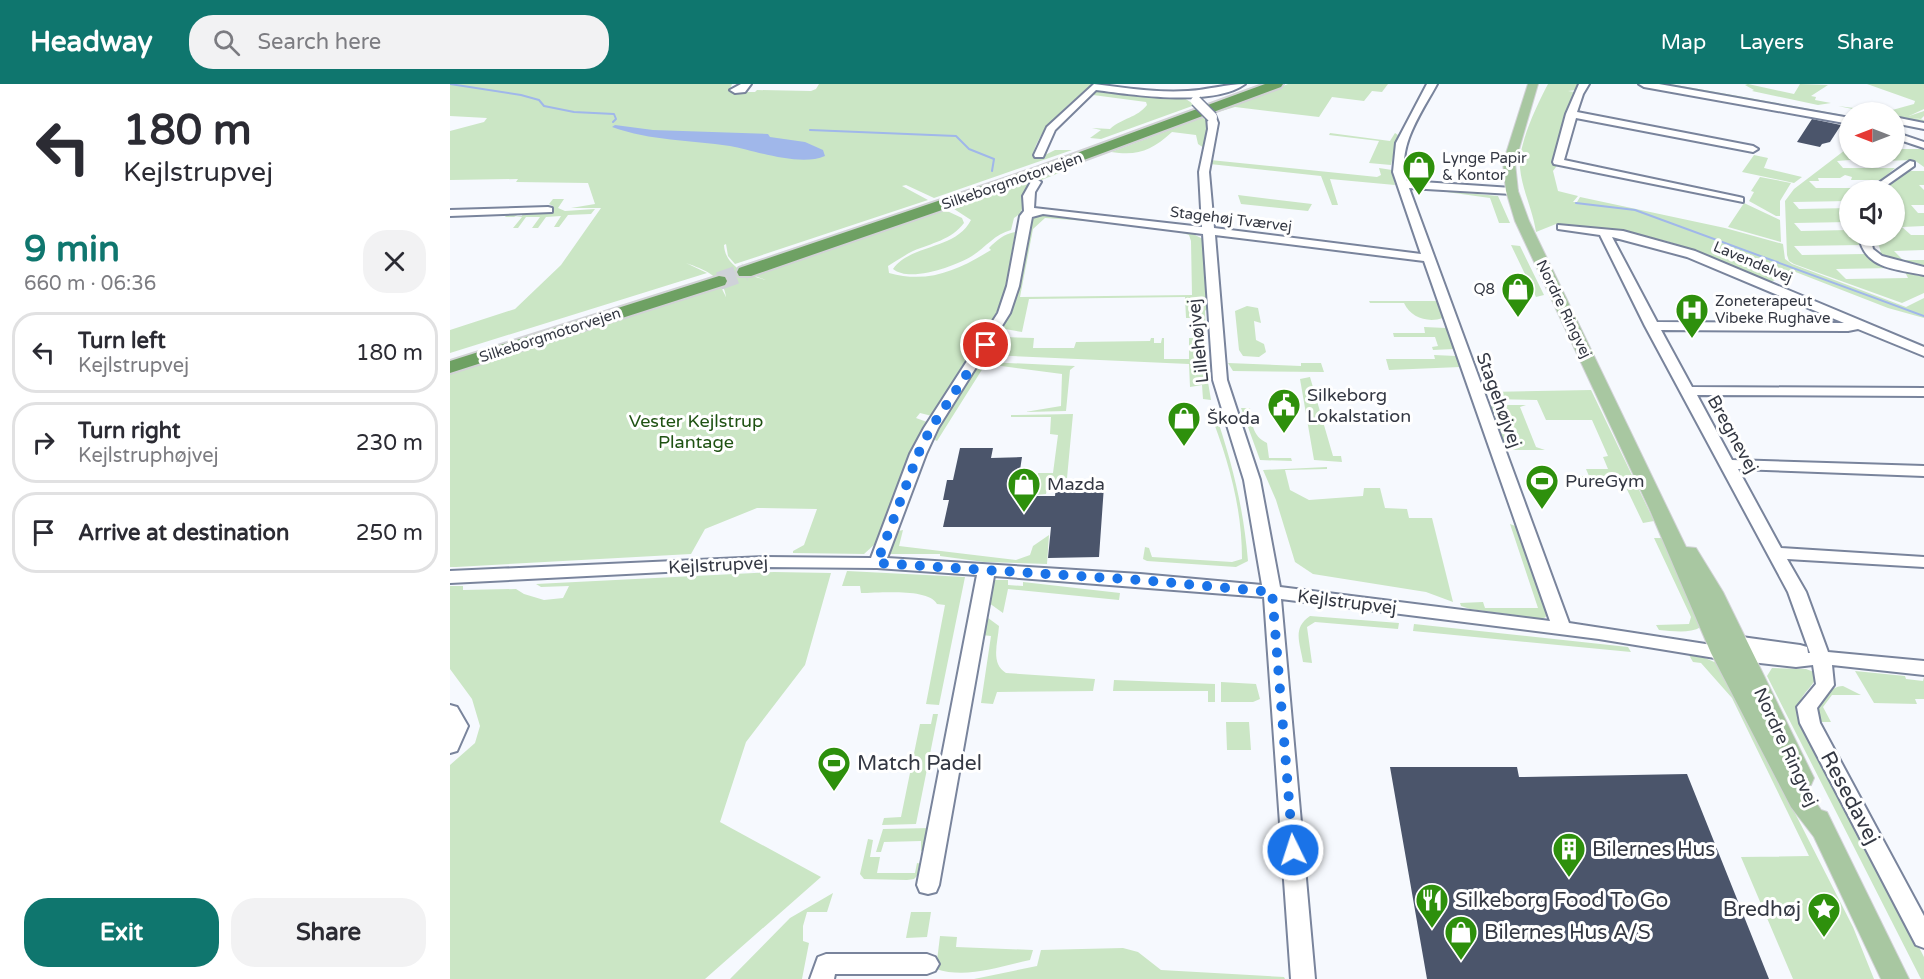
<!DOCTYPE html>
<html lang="en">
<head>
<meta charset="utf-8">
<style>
	:root { --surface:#fff; --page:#f2f2f3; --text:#2b2b33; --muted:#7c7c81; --line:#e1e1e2; --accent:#0f766e }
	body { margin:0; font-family:"Varela Round",sans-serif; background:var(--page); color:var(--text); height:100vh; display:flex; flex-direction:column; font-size:22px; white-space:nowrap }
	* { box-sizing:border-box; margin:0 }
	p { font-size:20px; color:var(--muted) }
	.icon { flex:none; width:33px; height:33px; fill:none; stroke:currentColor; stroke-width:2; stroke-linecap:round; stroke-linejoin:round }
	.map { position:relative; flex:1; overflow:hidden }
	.panel { display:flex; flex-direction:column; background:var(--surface); width:450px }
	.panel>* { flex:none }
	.banner { background:#fff; color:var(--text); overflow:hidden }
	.needle { width:39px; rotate:270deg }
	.buttons { position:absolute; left:1389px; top:18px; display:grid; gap:12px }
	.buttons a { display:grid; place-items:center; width:66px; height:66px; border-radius:50%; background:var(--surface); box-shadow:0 2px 4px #0004; font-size:30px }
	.pin { position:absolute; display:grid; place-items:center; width:51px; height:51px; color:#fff; margin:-26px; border:3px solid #fff; border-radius:50%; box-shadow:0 2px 6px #0007 }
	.me { position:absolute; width:66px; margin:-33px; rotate:356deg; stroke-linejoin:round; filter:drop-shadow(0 0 4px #0008) }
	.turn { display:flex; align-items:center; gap:21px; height:126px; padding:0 24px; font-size:27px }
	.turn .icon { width:78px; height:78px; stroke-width:2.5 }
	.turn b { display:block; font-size:42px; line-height:51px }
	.round { display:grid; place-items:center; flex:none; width:63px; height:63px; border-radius:24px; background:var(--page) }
	.summary { display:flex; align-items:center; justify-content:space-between; height:102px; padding:0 24px }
	h1 { font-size:36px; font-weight:700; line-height:45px; color:var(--accent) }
	.cta { display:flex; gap:12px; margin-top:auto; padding:12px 24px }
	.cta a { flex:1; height:69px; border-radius:24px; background:var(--accent); color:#fff; font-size:24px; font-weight:700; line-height:69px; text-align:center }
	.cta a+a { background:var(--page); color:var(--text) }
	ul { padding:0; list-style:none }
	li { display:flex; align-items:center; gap:18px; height:81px; margin:0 12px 9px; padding:0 12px; border:3px solid var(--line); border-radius:24px }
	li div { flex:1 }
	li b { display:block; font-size:22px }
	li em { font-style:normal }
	header { display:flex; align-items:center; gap:36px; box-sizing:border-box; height:84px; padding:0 30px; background:var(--accent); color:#fff }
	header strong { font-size:28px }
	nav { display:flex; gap:33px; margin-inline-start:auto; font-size:21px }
	.search { width:420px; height:54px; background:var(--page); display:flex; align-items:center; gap:15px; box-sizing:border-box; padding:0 21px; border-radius:24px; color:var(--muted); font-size:22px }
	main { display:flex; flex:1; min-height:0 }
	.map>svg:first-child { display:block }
	.green { fill:#cbe6c5 }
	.water { fill:#a0b7ea }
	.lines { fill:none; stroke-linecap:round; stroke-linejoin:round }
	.stream { stroke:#a0b7ea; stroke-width:2 }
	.building { fill:#4b556b }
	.highway-tunnel { stroke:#cfd2d9; stroke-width:18; stroke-dasharray:18 9; stroke-linecap:butt }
	.minor-casing { stroke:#79849c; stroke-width:4 }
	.major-casing { stroke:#d2d3d6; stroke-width:2 }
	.highway-casing { stroke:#d2d3d6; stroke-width:4 }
	.minor { fill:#fff; fill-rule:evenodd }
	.major { fill:#a8c7a1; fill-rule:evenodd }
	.highway { fill:#6ea163; fill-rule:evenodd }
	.minor-bridge-casing { stroke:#79849c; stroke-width:13; stroke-linecap:butt }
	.minor-bridge { stroke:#fff; stroke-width:10 }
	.route { stroke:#1a73e8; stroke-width:10; stroke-dasharray:0 18 }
	.labels { text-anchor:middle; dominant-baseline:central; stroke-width:6; stroke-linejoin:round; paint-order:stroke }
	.far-poi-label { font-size:15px; fill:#343843; stroke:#fff; text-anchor:start }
	.far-street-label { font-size:15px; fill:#343843; stroke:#fff }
	.street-label { font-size:18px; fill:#343843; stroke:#fff }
	.poi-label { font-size:18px; fill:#343843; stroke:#fff; text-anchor:start }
	.park-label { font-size:18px; fill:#1f5213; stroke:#fff }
	.near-poi-label { font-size:21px; fill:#343843; stroke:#fff; text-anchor:start }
	.near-street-label { font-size:21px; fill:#343843; stroke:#fff }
</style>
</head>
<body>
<header>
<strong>Headway</strong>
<div class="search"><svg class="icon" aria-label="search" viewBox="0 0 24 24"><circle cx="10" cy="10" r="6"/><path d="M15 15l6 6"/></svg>Search here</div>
<nav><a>Map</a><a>Layers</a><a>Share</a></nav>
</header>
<main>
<section class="panel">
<div class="banner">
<div class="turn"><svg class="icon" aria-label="left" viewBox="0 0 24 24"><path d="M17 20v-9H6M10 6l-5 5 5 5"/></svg><div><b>180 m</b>Kejlstrupvej</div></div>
</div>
<div class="summary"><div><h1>9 min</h1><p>660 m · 06:36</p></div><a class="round"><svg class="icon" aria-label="close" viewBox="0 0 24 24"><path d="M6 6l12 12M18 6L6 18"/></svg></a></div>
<ul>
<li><svg class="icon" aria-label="left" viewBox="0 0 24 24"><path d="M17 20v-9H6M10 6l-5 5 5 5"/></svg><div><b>Turn left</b><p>Kejlstrupvej</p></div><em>180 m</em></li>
<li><svg class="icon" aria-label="right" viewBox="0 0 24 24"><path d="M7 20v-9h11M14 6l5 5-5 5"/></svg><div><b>Turn right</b><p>Kejlstruphøjvej</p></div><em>230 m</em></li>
<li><svg class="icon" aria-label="arrive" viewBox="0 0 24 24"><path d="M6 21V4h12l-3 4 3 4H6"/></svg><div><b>Arrive at destination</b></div><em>250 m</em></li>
</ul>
<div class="cta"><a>Exit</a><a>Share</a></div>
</section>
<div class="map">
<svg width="1474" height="895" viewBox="0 0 1474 895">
	<rect width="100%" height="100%" fill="#f6f9fe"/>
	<!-- green -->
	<path class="green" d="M0,0H282L279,8H305L307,6L361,7L366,5L369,0H642C622,18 588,44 583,71L593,72L605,66H622L484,114L456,101L452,102L478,116L285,180L278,172L276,160L274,161C275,182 297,191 316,196L302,191L495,126L512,134L514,139C501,156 482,159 463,167C455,171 446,177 438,182L439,189C479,200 508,186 541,166L539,164C547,156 554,150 565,148L556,204L541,242L500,301L482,332L470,329L466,334L477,338L461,366L425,460L414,470L343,469V467L354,461L367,425L307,424L255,445L241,470L6,483H0V289L270,201L276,213C274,193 253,185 236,179L257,189L0,269V246L65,225L111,181L151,124H121L145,120L138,99L66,98L68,95L0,96V47L34,38L37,34L0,32Z
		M838,0H938L932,8L922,7L914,17L882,13L869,33L785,23L768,28Z
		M1098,0H1131L1128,6L1118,7L1125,8C1115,31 1119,70 1103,87L1108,107L1128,112L1123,118H1127L1130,113L1275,144L1333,160L1335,175L1342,180L1456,223L1474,214V234L1438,224L1343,187L1319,199L1248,167L1216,157L1177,148L1106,140L1086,148C1083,126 1072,106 1070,84C1068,60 1087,21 1098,0Z
		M1199,0H1221L1399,32V35Z
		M1298,0L1344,10L1350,0L1378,1L1361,12L1366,13L1365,16L1381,19L1368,21L1302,7L1304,6L1295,1Z
		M1417,0H1474V25L1459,32L1474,27V32L1471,35L1462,34L1474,36V39L1445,34L1444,28H1417L1388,22L1435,28L1464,20L1465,17Z
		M653,6L731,12L745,21L651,55L640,54L651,46L642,44L660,45C672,34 687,34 697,21L696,18L643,11L645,8Z
		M757,32L760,46L754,64L748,60L746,51L722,48C701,67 688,72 661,68Z
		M880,49L940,57L945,49L948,51L941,81L919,79L929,57L879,51Z
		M1399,63L1400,74L1412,75L1387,77L1393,84H1445L1431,96H1401L1402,93L1395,91L1390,94H1368L1369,97H1359L1366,104H1414L1417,106H1400L1399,117L1343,118L1349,125L1399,124V138L1344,139L1351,147L1399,146L1400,152H1410L1412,161L1344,162L1352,171L1415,170L1442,184L1386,185L1396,195L1458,194L1454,186L1474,189V209L1452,219L1344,180L1339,177L1337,171L1335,117L1344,105Z
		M1445,65H1474V83L1464,76L1431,77L1428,74H1444Z
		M1304,71L1318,74L1314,84L1352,93L1344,99L1292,88Z
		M760,76L927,93L931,91L929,84L942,86L945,101L880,95L888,121H882L871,92L760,80Z
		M619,83L621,84L577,102L571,129L564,134L561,146C545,150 536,163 522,172C505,182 460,199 443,185C460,160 506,166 521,136L501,123Z
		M1455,87H1474V101H1469L1474,106V121H1461L1468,129H1474V142L1452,143L1461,151H1474V166L1444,167L1453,176H1474V186L1453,182L1422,168L1431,169L1429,162L1419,161L1418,152H1444V106H1429Z
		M1310,93L1341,99L1330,117V132H1326L1299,117L1304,108L1301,107Z
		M975,105L1048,112L1060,139H1049L1040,114Z
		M788,111L862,120L858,127L791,120Z
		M103,115H114L108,124L115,127L145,125L141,130L118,131L109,143H104L111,132L96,133L88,144H82L90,133H76L68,144H63L72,133H55L58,129H71L64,133L72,132L73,129L98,130L103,122L99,120Z
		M1294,119L1330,136L1331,158L1278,143Z
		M587,130L678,140L595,134L583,145L570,213L742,211L741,157L739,151L732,149H741L753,155L759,222L755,227L756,249L745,250L743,234H736L735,213L579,215L572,248L555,245L553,241L567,206L581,133Z
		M1061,161L1070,162L1094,211L1086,213Z
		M919,217H987L993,234C978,239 961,234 954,219H920Z
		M797,222L808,224L811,239L804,237L806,256L814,260L816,268L809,273L793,272L789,266L785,227Z
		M974,243L996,244L1004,265L983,266L982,263L988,262L985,253H944L943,249H975Z
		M552,253L584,254L583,264H624L626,258L700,257L701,254H704V259H711L712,254H714V275H739V254H756L755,280L761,316L753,315L752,301L740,303L739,280L539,271L537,269L544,256Z
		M984,271L1006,272L1010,283L939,286L936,275H985Z
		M537,278L625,282L620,286L616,327L575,328L611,322L612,290L544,281L533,284L487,357L481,354L527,283Z
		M778,279L851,282V279H871L874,288L783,287Z
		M860,293L883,372H891L892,378L864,376L850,295Z
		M1141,306L1142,308L1204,437L1193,439L1172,395H1117L1116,392H1139L1136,385H1158L1153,373L1158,372L1142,336H1096L1087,316L1040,315L1037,308Z
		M1038,321H1076L1070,323L1086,363L1095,366H1056Z
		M791,324H800C802,339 802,352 817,359L819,374H841L842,377L810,376Z
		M764,325C782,379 793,420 798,477L786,483L697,477L693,475L695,463L699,464L702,473L782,478L792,475C792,422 778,375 759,326Z
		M623,330L617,394L598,398L596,410L585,411L588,389H603L608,351L600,350L601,333H561V331Z
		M877,383V385L835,386L840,406L859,416L913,412L914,404H930L935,424L957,425L959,434H982L1003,518L976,508L863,490L845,478L826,416L813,386Z
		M1060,440L1068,443L1099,530L1093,535L1020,525L1011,522L1010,519L1033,518L1035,524H1088Z
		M453,446L449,462L566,476L580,471L583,462L599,451L597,480L534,478L490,472V470H440L444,448Z
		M1204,454H1212L1251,543C1239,550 1223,547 1209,546L1206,541L1239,540L1241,533Z
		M397,487L515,493L489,621L476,620L495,521L487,520C479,504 429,509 411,509L410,502H392Z
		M324,488L381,489L355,581L296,658L270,738L371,793L255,895H0V681L25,659L30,642L22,615L0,585V502H13V506L66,505L74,510L94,516L113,514L119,502L91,503L86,500Z
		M545,496H558V501L573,502V498L670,509L669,516L558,505L553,529L539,519L542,500Z
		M534,531L549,542C548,558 540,580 556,589L645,595L643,607L547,608L543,620L531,619L541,552L532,551Z
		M860,532L949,539L948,545L865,538L857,543L862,579L853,578C850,559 842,544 860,532Z
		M964,540L1178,563L1181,568L963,547Z
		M1239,571L1255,574L1269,580L1403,843L1424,895H1343L1291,773L1359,772L1282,614L1251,579L1243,578Z
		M1322,584L1356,585L1364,588L1366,594C1360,607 1345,614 1349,631L1474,873V895H1471L1317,592Z
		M1405,587L1455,592L1456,595L1473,597L1474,593V615H1465L1467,620L1424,619Z
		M664,596L765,600V618H758V607H663Z
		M771,598L806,600L810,615L803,618H771Z
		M1393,602L1411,611H1382L1373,623L1381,638H1369L1366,632C1368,619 1379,602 1393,602Z
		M483,630H488L466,740L432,741L434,734L451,733L470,640H481Z
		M776,638H799L801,666H777Z
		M481,744L477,767H471V757L434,758L431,768H426L433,745Z
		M418,755L423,756L420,773H430L427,789H465L467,779L472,780V787L464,795L457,796L414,795L410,790Z
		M383,809L377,828H357L353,842V857L359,859L352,895H280L340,834Z
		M461,828H481L477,853L456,854Z
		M490,852L507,853L506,863L583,866L580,876C548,883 516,895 486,885Z
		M673,864L688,868L711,886L834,893L835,895H524L587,882L591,866Z"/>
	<!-- water -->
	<path class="water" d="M165,41L203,46L318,50L320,53L355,58L373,66L375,72C350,83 306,67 280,62C240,56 201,57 162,43Z"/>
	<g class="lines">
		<!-- stream -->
		<path class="stream" d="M0,0L71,11L89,16L94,22L124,28L164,30L166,35L163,38
			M360,46L506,52L519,65L544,75L542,87
			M1126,119L1185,126L1474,232"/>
	</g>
	<!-- building -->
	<path class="building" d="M1362,35L1391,41L1380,58L1372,60L1370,63L1347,58Z
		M510,364H543L541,374L572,373L566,412H605L606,403L654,402L649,473L598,474L601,443H493L499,416H493L497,396H503Z
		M940,683H1067L1069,693L1237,690L1319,895H977Z"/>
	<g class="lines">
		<!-- highway-tunnel -->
		<path class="highway-tunnel" d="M269,197L295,188"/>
		<defs>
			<path id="minor" d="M291,0H301L295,8L285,9L280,6Z
				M644,0C675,4 707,9 738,7C758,6 776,0 795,0C764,23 683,11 646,6L605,46L593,73H585L584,71L597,43Z
				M977,0H987C972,28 945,64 957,97L1062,104L1067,107L1062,110L959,104L1119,539L1275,563L1271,561L1268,557L1271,553L1277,551L1350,561L1357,563L1358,569H1360L1338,508L1195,242L1150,151L1108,145V141L1173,147L1245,167L1474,263V272L1408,245L1398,247L1211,246L1242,303L1474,304V312L1247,311L1282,376L1474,382V392L1288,385L1331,464L1474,473V483L1337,475L1356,508L1378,568L1474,577V591L1382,581L1384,601L1367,624L1370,639L1474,832V864L1466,861L1350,639L1347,623L1366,600L1363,581L1346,583L1265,574L1149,555L831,515L865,895H841L814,513L544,492L489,801L486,808L478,810L470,808L467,801L527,491L427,484L315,483L0,499V487L315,473L421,474L460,370L474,344L548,229L557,202L570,132L574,127L573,112L582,96L586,95L591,98L585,108L584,124L752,143L749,88L758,45L757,33L762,30L765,31L768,39L759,88L764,144L971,170L943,88L946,59ZM593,130L753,150L763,296L794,396L812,501L690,490L437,474L476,370L488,344L560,229L569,202L582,133ZM765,151L974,177L1100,537L830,503L810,396L777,296ZM1162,153L1237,173L1394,239L1207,238Z
				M1129,0H1139L1133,10L1127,28L1303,62L1308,65L1303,68L1126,34L1114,76L1289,113L1293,114V118L1104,80L1103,78L1116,30Z
				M1189,0H1209L1400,34V40L1194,3Z
				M1444,33L1474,39V45L1444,39Z
				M1444,48L1474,58V64L1444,54Z
				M1460,77L1464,78V82L1430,106H1419Z
				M98,123L102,124V128L0,132V126Z
				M1409,152H1420L1423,165L1432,172L1474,183V191C1446,185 1414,185 1409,152Z
				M0,621L7,623L18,642L7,667L0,669Z
				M376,870H477L485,873L489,880L485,887L477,890H385L384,895H360L368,873Z"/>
			<path id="major" d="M1078,0H1088L1065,79L1068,107L1079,137L1236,463L1246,464L1273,508L1364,694L1361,701L1355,702L1371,726L1377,728L1459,895H1431L1364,753L1341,723L1261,569L1199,424L1065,137L1056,107L1053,79Z"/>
			<path id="highway" d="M815,0H833L831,3L596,90L301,192H289L287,188L289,184L586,84Z
				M269,192L275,193L277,197L275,201L0,289V277Z"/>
		</defs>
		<!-- minor casing -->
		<use href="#minor" class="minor-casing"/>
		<!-- major casing -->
		<use href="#major" class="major-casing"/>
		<!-- highway casing -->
		<use href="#highway" class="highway-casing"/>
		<!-- minor -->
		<use href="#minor" class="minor"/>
		<!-- major -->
		<use href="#major" class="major"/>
		<!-- highway -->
		<use href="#highway" class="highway"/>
		<defs>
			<path id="minor-bridge" d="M746,17L762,33"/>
		</defs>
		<!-- minor-bridge casing -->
		<use href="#minor-bridge" class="minor-bridge-casing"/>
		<!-- minor-bridge -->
		<use href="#minor-bridge" class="minor-bridge"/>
	</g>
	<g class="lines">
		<!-- route -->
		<path class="route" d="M536,261L481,344L468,370L427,479L690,496L822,508L843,766"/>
	</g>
	<!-- icons -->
	<defs>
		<symbol id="shop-pin" viewBox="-11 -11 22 30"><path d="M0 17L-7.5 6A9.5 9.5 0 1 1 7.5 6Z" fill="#2e900c" stroke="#fff"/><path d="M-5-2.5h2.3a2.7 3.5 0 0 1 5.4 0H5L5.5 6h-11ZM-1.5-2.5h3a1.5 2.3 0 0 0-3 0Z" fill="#fff"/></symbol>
		<symbol id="hospital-pin" viewBox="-11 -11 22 30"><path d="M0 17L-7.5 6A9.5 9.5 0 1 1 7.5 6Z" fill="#2e900c" stroke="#fff"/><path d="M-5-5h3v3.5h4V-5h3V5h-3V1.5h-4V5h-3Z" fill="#fff"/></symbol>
		<symbol id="civic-pin" viewBox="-11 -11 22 30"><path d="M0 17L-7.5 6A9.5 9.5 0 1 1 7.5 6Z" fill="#2e900c" stroke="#fff"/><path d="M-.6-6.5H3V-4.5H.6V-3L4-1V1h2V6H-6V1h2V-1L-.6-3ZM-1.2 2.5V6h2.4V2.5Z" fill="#fff"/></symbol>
		<symbol id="stadium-pin" viewBox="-11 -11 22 30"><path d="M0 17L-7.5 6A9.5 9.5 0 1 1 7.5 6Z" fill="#2e900c" stroke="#fff"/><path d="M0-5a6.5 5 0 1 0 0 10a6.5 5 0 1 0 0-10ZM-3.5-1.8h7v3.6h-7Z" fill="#fff"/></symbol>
		<symbol id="building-pin" viewBox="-11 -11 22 30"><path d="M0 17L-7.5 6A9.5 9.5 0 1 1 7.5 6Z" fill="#2e900c" stroke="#fff"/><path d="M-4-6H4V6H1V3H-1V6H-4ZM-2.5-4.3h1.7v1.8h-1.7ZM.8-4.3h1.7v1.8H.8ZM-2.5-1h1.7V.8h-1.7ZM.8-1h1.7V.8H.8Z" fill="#fff"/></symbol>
		<symbol id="restaurant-pin" viewBox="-11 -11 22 30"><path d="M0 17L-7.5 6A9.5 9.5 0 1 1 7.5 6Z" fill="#2e900c" stroke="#fff"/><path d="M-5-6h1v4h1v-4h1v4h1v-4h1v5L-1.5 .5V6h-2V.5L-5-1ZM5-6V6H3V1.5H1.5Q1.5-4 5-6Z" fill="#fff"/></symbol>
		<symbol id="sight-pin" viewBox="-11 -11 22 30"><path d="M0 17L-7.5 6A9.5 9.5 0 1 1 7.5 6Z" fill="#2e900c" stroke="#fff"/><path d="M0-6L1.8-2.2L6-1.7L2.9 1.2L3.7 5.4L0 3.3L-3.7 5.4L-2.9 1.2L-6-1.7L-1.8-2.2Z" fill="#fff"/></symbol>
	</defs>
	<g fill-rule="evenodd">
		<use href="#shop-pin" x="950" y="64" width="38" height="52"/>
		<use href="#shop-pin" x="1049" y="186" width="38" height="52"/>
		<use href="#hospital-pin" x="1223" y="207" width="38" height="52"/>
		<use href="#civic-pin" x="815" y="302" width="38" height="52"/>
		<use href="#shop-pin" x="715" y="315" width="38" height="52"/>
		<use href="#stadium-pin" x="1073" y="378" width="38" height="52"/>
		<use href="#shop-pin" x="555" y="381" width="38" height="52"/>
		<use href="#stadium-pin" x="365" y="660" width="38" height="52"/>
		<use href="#building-pin" x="1100" y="746" width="38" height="52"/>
		<use href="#restaurant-pin" x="963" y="797" width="38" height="52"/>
		<use href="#sight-pin" x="1355" y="806" width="38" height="52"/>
		<use href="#shop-pin" x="992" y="829" width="38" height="52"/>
	</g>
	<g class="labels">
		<!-- far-poi labels -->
		<g class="far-poi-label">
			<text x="992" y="74">Lynge Papir<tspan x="992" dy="17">&amp; Kontor</tspan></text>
			<text x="1045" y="205" text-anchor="end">Q8</text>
			<text x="1265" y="217">Zoneterapeut<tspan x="1265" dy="17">Vibeke Rughave</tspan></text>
		</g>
		<!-- far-street labels -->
		<g class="far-street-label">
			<text transform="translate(562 97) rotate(-19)">Silkeborgmotorvejen</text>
			<text transform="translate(781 135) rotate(7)">Stagehøj Tværvej</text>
			<text transform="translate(1303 178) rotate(23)">Lavendelvej</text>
			<text transform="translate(1114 225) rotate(64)">Nordre Ringvej</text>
			<text transform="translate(100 251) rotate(-18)">Silkeborgmotorvejen</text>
		</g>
		<!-- street labels -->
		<g class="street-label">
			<text transform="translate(748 257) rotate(-96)">Lillehøjvej</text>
			<text transform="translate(1049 316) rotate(70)">Stagehøjvej</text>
			<text transform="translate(1283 350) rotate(61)">Bregnevej</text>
			<text transform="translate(268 481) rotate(-3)">Kejlstrupvej</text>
			<text transform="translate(897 518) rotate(7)">Kejlstrupvej</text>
			<text transform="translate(1336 663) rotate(65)">Nordre Ringvej</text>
		</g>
		<!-- poi labels -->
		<g class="poi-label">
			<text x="857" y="311">Silkeborg<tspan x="857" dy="21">Lokalstation</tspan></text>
			<text x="757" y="334">Škoda</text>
			<text x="1115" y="397">PureGym</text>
			<text x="597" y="400">Mazda</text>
		</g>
		<!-- park labels -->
		<g class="park-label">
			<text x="246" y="337">Vester Kejlstrup<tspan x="246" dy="21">Plantage</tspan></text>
		</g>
		<!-- near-poi labels -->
		<g class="near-poi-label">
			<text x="407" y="679">Match Padel</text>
			<text x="1142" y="765">Bilernes Hus</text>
			<text x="1005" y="816">Silkeborg Food To Go</text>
			<text x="1351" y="825" text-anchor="end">Bredhøj</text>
			<text x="1034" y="848">Bilernes Hus A/S</text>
		</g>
		<!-- near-street labels -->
		<g class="near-street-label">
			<text transform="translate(1400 714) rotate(62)">Resedavej</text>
		</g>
	</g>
</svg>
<div class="buttons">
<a><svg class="needle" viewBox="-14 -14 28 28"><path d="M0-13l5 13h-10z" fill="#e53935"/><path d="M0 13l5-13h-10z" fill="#7c7c81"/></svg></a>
<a><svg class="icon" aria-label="sound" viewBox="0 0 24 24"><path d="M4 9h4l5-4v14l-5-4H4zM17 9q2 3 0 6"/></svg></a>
</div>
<div class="pin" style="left:536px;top:261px;background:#d93025"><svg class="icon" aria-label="arrive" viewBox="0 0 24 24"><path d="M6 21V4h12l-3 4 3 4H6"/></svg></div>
<svg class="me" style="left:843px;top:766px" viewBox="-20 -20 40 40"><circle r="17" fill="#1a73e8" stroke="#fff" stroke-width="3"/><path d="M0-11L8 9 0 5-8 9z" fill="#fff"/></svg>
</div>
</main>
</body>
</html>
